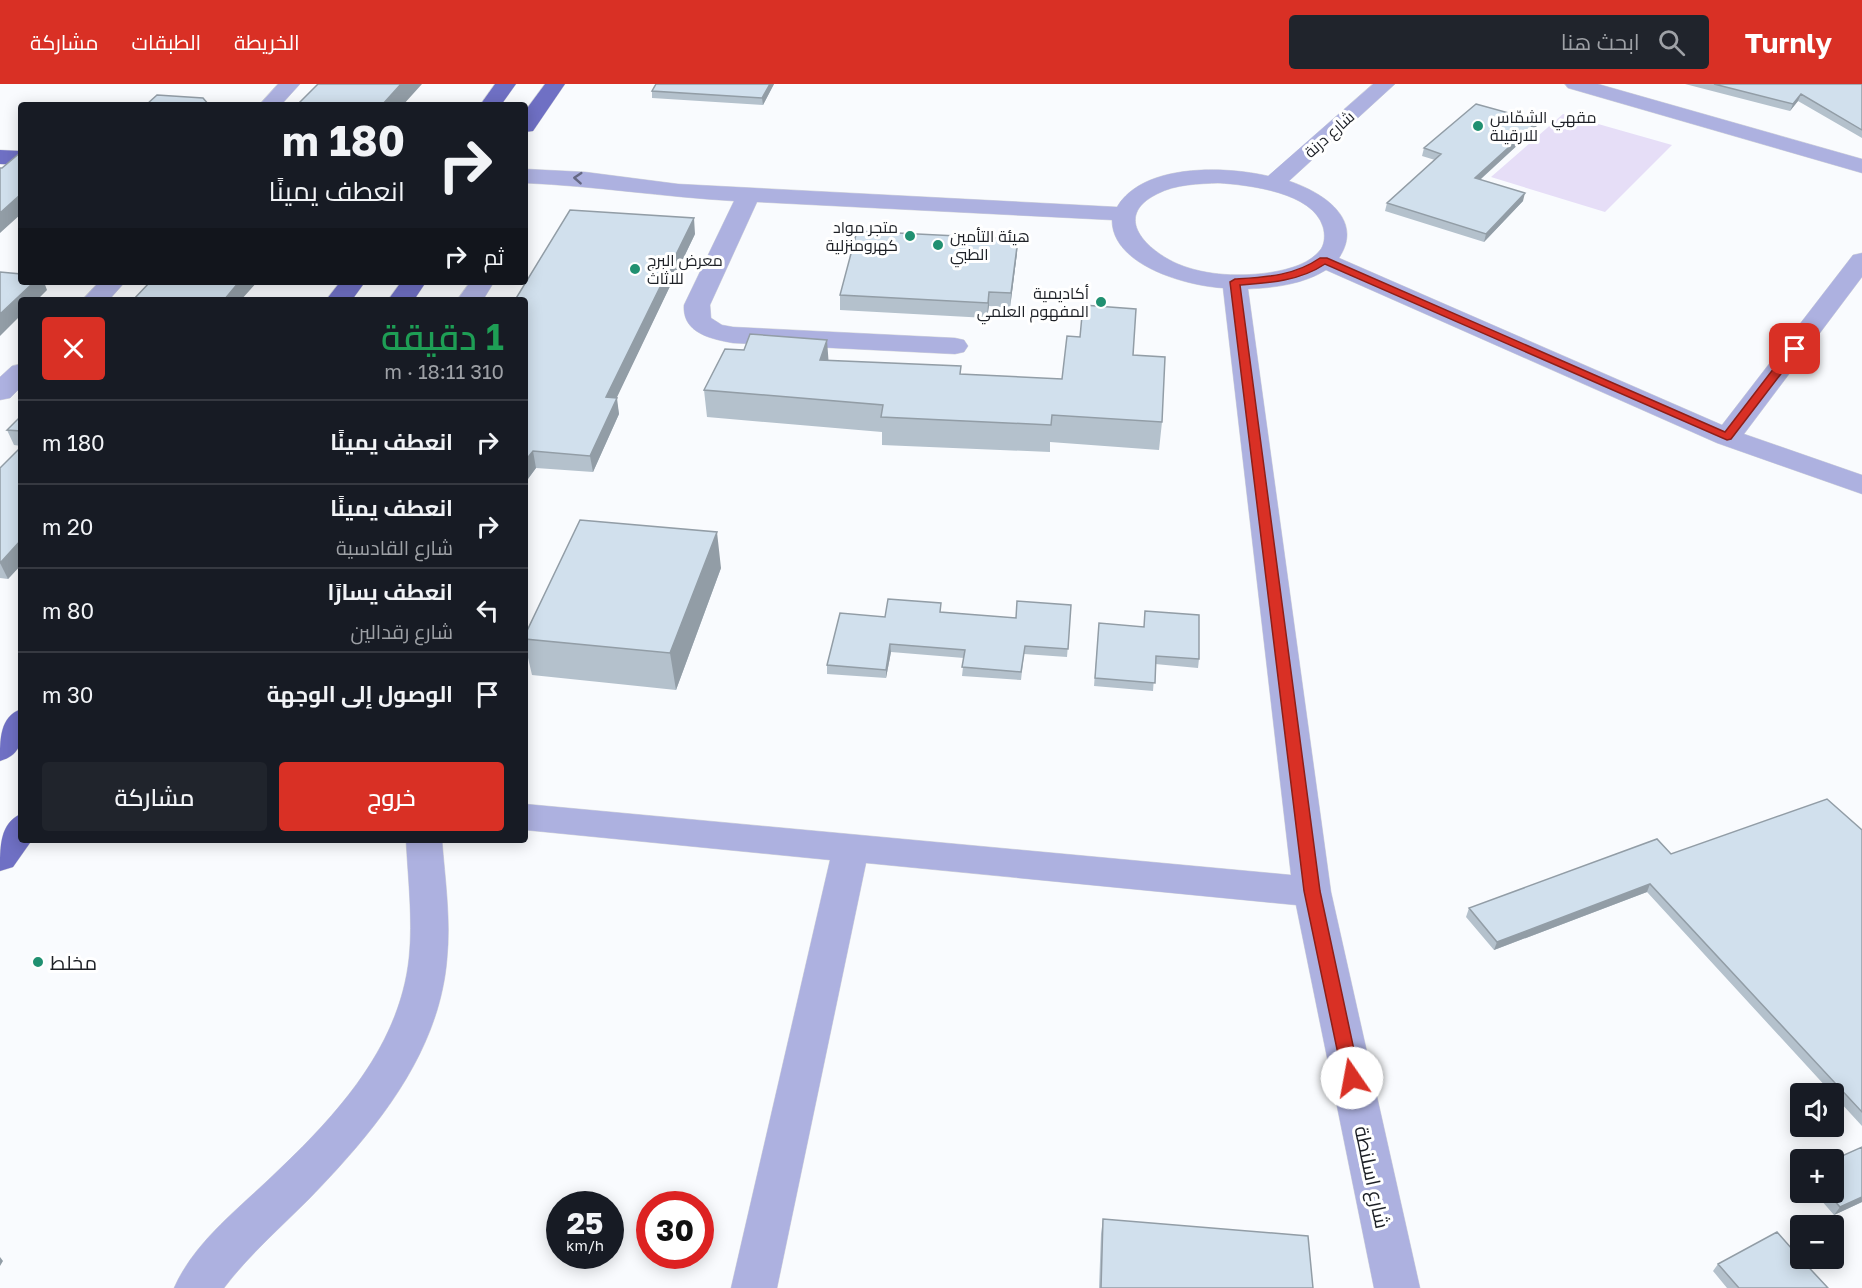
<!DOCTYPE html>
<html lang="ar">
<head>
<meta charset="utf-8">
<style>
	:root { --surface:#171b24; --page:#20242c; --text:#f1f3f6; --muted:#9ea1a6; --line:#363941; --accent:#d93025 }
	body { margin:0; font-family:"Golos Text",Cairo,sans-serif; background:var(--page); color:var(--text); direction:rtl; height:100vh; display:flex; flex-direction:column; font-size:22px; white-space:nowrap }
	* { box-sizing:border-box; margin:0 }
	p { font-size:20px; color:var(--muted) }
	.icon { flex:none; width:33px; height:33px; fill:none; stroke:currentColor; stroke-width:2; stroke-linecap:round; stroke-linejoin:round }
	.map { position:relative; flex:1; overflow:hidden; direction:ltr }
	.details { position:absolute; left:18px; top:213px; width:510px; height:546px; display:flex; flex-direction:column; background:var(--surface); border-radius:6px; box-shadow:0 3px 15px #0003; direction:rtl }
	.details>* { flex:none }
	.guide { position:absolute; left:18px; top:18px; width:510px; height:183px; border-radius:6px; box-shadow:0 3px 15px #0003; direction:rtl; background:#171b24; color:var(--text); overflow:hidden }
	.buttons { position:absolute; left:1790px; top:999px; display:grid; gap:12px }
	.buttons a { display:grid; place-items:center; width:54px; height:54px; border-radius:6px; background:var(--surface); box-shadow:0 3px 15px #0003; font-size:30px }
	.speed { position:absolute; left:546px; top:1107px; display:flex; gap:12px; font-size:30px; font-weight:700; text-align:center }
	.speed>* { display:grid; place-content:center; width:78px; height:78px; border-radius:50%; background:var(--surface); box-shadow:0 3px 15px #0003; line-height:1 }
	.speed small { font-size:15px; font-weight:400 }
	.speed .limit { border:9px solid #d22; background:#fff; color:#111 }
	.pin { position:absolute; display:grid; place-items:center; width:51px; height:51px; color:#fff; margin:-26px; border-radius:12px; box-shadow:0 3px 9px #0006 }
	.me { position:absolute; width:66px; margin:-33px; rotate:348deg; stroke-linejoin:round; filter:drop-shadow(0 0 4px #0008) }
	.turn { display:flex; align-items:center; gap:21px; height:126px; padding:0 24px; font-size:27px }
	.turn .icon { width:78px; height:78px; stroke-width:2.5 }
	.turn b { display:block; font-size:42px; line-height:51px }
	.then { display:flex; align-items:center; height:57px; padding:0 24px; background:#0003; gap:12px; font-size:22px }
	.round { display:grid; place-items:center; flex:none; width:63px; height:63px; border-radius:6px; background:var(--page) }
	.overview { display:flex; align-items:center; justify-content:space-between; height:102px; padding:0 24px }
	h1 { font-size:36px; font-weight:600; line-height:45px; color:#1e9e55 }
	.cta { display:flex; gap:12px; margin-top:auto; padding:12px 24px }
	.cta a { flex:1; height:69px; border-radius:6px; background:var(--accent); color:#fff; font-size:24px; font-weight:600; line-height:69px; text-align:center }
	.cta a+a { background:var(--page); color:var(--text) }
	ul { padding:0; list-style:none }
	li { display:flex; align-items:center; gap:18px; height:84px; padding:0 24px; border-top:2px solid var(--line) }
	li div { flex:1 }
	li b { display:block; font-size:22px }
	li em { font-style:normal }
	header { display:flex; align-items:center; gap:36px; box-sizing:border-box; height:84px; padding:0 30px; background:var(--accent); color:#fff }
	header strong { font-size:28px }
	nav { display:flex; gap:33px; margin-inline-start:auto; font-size:21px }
	.search { width:420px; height:54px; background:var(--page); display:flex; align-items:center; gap:15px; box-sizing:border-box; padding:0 21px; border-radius:6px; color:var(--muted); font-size:22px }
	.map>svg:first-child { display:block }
	.green { fill:#e6def7 }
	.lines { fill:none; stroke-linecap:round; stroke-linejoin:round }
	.minor-casing { stroke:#d6d8db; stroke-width:1 }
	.major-casing { stroke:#d6d8db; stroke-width:1 }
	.minor { fill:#adb1e0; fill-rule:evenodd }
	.major { fill:#6f70c4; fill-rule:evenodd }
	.wall { fill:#b4c1cc }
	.shaded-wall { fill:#929da6 }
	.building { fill:#d1e0ed; stroke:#929da6; stroke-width:1.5 }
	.oneway { stroke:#656883 }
	.route { fill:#d93025; stroke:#8d1f18; stroke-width:1.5 }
	.poi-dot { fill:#209071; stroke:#fff; stroke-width:2 }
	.labels { text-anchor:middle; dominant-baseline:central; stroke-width:6; stroke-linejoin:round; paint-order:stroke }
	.far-poi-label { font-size:16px; fill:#1d2026; stroke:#fff; text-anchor:start }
	.far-street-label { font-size:16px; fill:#1d2026; stroke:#fff }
	.poi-label { font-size:20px; fill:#1d2026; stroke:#fff; text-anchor:start }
	.street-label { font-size:20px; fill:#1d2026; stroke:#fff }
</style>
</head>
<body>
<header>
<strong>Turnly</strong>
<div class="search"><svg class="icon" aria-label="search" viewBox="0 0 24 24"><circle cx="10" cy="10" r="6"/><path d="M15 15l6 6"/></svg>ابحث هنا</div>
<nav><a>الخريطة</a><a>الطبقات</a><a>مشاركة</a></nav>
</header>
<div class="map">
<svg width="1862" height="1204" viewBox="0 0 1862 1204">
	<rect width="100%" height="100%" fill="#f9fbfe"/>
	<!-- green -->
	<path class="green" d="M1563,30L1672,61L1605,128L1491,93Z"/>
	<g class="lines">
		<defs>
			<path id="minor" d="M278,0H300L281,21H259Z
				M1373,0H1395L1289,97C1322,108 1365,135 1339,174L1722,341L1853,171L1862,169V193L1744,350L1862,391V410L1717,359L1326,186C1304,200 1274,204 1248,205L1331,808L1420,1204H1374L1296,821L866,779L777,1204H731L830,776L525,746V720L1291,791L1223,204C1188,202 1112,182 1112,136L757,118L710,221L711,234L722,241L733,243L955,254L964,256L968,262L964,268L955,270L733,259C711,255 682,249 684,221L734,117C664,113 595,102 525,99V85L585,88L678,100L1117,123C1143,79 1225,82 1268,92ZM1219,99C1248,101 1313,108 1323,143C1325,150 1325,159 1321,165C1310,180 1289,185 1273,188C1242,193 1207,192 1178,180C1148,167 1111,133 1157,110C1176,100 1198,100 1219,99Z
				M1565,0H1598L1862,75V89L1568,4Z
				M99,198H125L109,216H82Z
				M470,198H494L483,216H457Z
				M21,280V303L10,314L0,316V293L12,282Z
				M406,756H442C445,795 451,835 447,875C439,971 374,1048 309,1115C280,1144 249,1171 224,1204H174C193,1161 232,1130 266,1098C331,1037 399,967 409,874C413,835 408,795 406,756Z"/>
			<path id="major" d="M495,0H516L501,21H480Z
				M545,0H565L533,47L525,48V27Z
				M0,66L21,67V81L0,80Z
				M340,198H365L352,216H326Z
				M401,198H426L414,216H388Z
				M21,625C21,649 27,669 0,677C0,654 0,633 21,625Z
				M21,730V756H32L13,783L0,787C0,762 0,739 21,730Z"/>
		</defs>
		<!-- minor casing -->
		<use href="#minor" class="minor-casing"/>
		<!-- major casing -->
		<use href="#major" class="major-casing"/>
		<!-- minor -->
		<use href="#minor" class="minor"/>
		<!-- major -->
		<use href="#major" class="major"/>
	</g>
	<!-- wall -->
	<path class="wall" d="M656,0H774L763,21L652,14V7Z
		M1685,0H1862V54L1798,17L1790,27Z
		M1536,44L1480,96L1523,117L1484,158L1385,127L1387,119L1435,76L1422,72L1424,64Z
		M695,150L616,314L619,330L593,388L536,384L525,399V216Z
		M1017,169L1010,224L989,222L987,234L840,226V211Z
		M1133,271L1162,338L1159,366L1050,358V368L882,361V348L707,333L704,306L828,277L961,290L1062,295Z
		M21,332V362L14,361L7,346Z
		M21,363V481L8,495L0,494V384Z
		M721,484L676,606L532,591L525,561V551Z
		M1071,521L1067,573L1024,570L1021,596L962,592L964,574L891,568L886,594L827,590V581L885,533L941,528L1016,534Z
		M1145,527L1199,575L1198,584L1155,580L1153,607L1094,602L1099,539L1144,543Z
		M1862,746V1042L1647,808L1494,866L1466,833L1469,824L1671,770Z
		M1862,1063V1118L1834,1131L1814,1108H1833Z
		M1103,1135L1313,1204H1099L1101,1150Z
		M1718,1180L1828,1204H1727L1713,1187Z"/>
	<!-- shaded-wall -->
	<path class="shaded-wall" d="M401,0H422L403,21H382Z
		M770,0H774L763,21L762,14Z
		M1801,10L1798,17L1790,27L1793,20Z
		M1538,37L1536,44L1473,102L1475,94Z
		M1525,109L1523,117L1484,158L1486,150Z
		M21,110V130L0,149V129Z
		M694,134L695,150L609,330L606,313Z
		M1018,155L1017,169L1010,224L1011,209Z
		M34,198H44L47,206L37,216H21V231L0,252V230Z
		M239,198H257L241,216H224Z
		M989,208V222L987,234L988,219Z
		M827,256L829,283L820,276Z
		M617,314L619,330L593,388L590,372Z
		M533,367L536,384L525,399V377Z
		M717,448L721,484L676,606L670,569Z
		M21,456V481L8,495L0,479Z
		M890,560L891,568L886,594V586Z
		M1650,800L1647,808L1494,866L1497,858Z
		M1862,1113V1118L1834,1131L1840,1123Z
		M0,1173L3,1177L0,1182Z"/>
	<!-- building -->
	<path class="building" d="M318,0H401L382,21H297Z
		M656,0H770L762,14L652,7Z
		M1714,0H1862V46L1801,10L1793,20Z
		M157,11L203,14L209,21H146Z
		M1476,20L1538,37L1475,94L1525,109L1486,150L1387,119L1441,70L1424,64Z
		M21,68V110L0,129V84H2Z
		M570,126L694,134L606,313L617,314L590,372L533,367L525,377V216H515Z
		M857,147L1018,155L1011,209L989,208L988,219L840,211Z
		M0,188L21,190V198H34L0,230Z
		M150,198H239L224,216H133Z
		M1083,221L1136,225L1133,271L1165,273L1162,338L1052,331L1051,341L881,333L883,321L704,306L725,265L744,266L750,250L827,256L820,276L961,282L960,290L1062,295L1067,252L1080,253Z
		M21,332V347L7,346Z
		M21,363V456L0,479V384Z
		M580,436L717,448L670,569L525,555V551Z
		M888,515L941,519L940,528L1016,534L1017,517L1071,521L1068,565L1025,562L1021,588L962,583L965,566L890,560L886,586L827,581L840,529L885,533Z
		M1145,527L1199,531V575L1156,572L1155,599L1095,594L1099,539L1144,543Z
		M1827,715L1862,746V1028L1650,800L1497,858L1469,824L1657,755L1671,770Z
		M1862,1063V1113L1840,1123L1827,1108H1833V1076Z
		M1103,1135L1308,1152L1313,1204H1101Z
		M1777,1148L1800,1174L1828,1204H1739L1718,1180Z"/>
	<!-- one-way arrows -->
	<defs><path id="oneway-chevron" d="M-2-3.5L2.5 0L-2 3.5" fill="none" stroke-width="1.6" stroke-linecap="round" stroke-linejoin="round" transform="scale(1.5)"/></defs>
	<use class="oneway" href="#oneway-chevron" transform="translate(578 94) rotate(-176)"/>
	<!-- route -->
	<path class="route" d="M1320,174H1327L1725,348L1791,262H1798L1800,265L1731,355L1727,356L1325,180C1300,197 1269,199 1240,201L1320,807L1360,994L1358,999L1352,1001L1346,999L1343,994L1304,807L1230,198L1235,195C1266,193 1294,192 1320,174Z"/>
	<!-- markers -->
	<g class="poi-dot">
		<circle cx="1478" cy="42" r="6"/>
		<circle cx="910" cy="152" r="6"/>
		<circle cx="938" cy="161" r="6"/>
		<circle cx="635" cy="185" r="6"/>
		<circle cx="1101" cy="218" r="6"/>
		<circle cx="38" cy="878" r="6"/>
	</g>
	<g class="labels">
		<!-- far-poi labels -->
		<g class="far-poi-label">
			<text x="1490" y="33">مقهي الشمّاس<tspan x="1490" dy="18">للارقيلة</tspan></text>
			<text x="898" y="143" text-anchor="end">متجر مواد<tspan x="898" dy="18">كهرومنزلية</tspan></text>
			<text x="950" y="152">هيئة التأمين<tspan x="950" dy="18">الطبي</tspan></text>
			<text x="647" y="176">معرض البرج<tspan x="647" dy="18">للاثاث</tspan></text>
			<text x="1089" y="209" text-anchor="end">أكاديمية<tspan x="1089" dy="18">المفهوم العلمي</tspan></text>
		</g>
		<!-- far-street labels -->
		<g class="far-street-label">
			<text transform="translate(1329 50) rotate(-42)">شارع درنة</text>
		</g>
		<!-- poi labels -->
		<g class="poi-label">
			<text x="50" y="878">مخلط</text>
		</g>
		<!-- street labels -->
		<g class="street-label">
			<text transform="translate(1373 1093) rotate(78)">شارع اسلنطة</text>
		</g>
	</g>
</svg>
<div class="buttons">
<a><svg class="icon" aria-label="sound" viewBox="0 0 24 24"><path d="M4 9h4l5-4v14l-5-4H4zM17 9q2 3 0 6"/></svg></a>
<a>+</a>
<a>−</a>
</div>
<div class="speed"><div>25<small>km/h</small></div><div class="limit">30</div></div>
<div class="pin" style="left:1795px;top:265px;background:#d93025"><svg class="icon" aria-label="arrive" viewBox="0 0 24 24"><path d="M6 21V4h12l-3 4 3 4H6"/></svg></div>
<svg class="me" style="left:1352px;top:994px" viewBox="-20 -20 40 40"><circle r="19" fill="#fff"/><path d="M0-13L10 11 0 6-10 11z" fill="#d93025"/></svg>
<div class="guide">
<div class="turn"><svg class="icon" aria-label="right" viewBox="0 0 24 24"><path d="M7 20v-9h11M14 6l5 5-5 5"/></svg><div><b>180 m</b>انعطف يمينًا</div></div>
<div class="then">ثم<svg class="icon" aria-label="right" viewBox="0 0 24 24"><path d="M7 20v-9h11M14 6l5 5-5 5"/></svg></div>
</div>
<section class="details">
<div class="overview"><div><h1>1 دقيقة</h1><p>310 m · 18:11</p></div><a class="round" style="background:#d93025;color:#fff"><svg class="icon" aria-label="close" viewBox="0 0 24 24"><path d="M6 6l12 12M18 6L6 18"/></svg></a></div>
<ul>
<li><svg class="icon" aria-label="right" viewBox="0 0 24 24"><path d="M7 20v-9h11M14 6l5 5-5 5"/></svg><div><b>انعطف يمينًا</b></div><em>180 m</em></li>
<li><svg class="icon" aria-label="right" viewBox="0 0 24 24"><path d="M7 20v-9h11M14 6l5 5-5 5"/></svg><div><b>انعطف يمينًا</b><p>شارع القادسية</p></div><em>20 m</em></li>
<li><svg class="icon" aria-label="left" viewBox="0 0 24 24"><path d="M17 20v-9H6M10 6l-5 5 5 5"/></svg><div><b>انعطف يسارًا</b><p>شارع رقدالين</p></div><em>80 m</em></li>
<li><svg class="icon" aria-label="arrive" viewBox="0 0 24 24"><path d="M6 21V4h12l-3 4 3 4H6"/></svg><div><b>الوصول إلى الوجهة</b></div><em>30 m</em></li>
</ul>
<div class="cta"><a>خروج</a><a>مشاركة</a></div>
</section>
</div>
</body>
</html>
